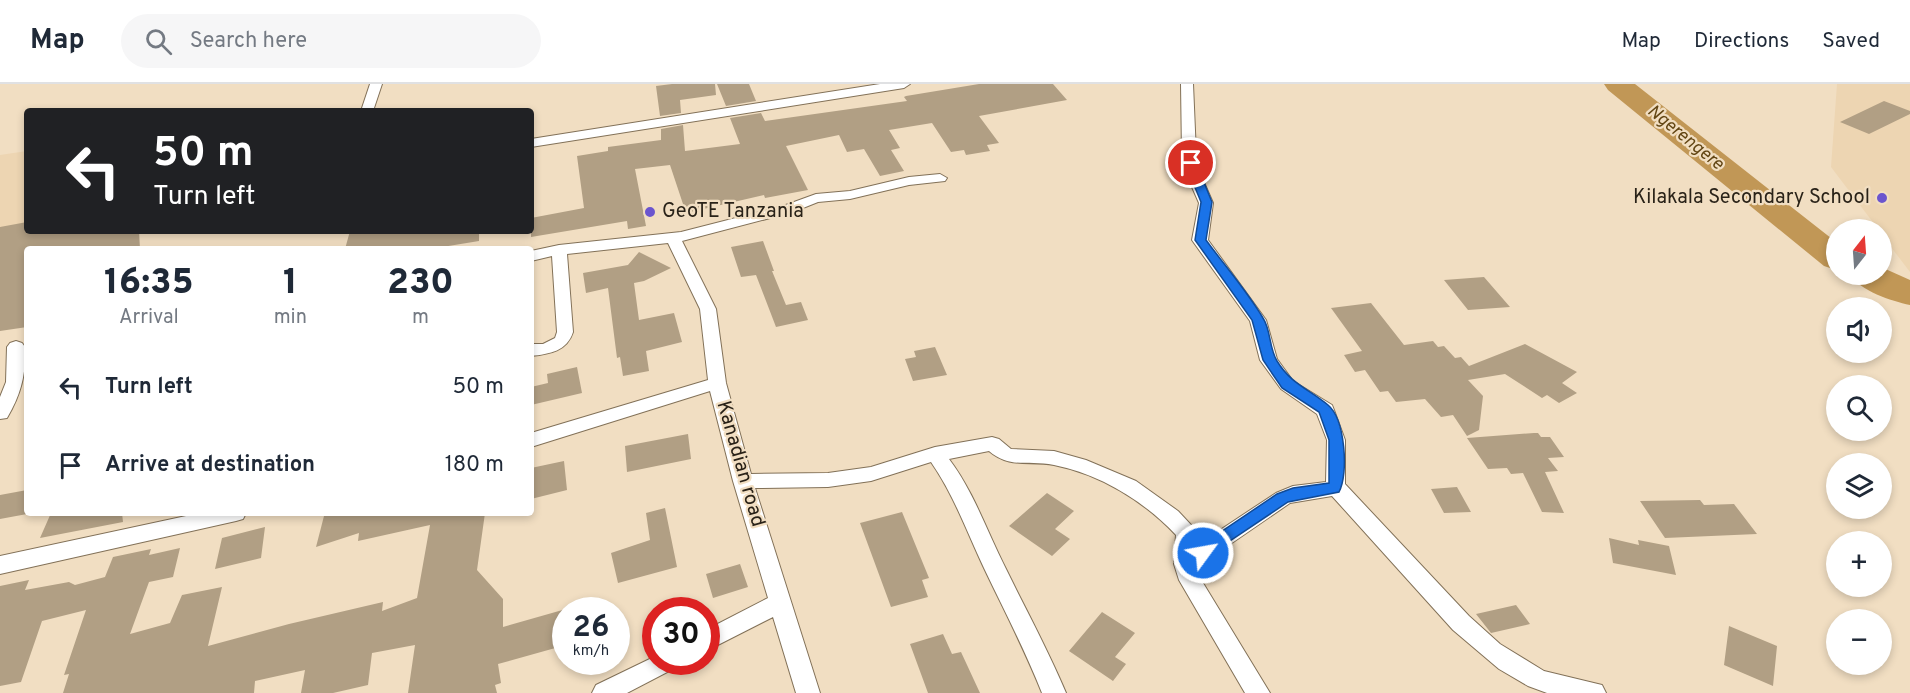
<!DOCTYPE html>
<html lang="en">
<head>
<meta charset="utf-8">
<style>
	:root { --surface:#fff; --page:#f6f6f7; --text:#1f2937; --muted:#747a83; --line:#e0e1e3 }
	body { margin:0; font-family:Overpass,sans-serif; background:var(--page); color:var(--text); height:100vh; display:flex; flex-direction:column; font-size:22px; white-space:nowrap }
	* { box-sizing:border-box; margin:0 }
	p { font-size:20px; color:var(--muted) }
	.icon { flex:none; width:33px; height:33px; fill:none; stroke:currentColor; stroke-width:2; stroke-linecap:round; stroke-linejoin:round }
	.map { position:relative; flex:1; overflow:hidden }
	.drawer { position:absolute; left:24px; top:162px; width:510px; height:270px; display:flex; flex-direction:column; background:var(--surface); border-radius:6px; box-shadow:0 3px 9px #0003 }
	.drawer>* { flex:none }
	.hud { position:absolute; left:24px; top:24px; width:510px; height:126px; border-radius:6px; box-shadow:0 3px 9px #0003; background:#202124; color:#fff; overflow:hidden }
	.needle { width:39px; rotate:17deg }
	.buttons { position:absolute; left:1826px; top:135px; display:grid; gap:12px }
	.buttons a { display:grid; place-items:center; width:66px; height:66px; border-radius:50%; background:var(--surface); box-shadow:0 3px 9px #0003; font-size:30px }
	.speed { position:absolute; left:552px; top:513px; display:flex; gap:12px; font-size:30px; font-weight:700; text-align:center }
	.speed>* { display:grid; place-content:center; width:78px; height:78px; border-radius:50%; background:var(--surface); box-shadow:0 3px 9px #0003; line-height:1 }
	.speed small { font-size:15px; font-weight:400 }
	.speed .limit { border:9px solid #d22; background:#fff; color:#111 }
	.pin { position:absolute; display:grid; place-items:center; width:51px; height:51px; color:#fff; margin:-26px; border:3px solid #fff; border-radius:50%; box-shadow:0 2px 6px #0007 }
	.me { position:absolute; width:66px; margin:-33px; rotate:58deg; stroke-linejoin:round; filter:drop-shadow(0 0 4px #0008) }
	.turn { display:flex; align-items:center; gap:21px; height:126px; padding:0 30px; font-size:27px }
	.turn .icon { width:78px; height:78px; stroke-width:2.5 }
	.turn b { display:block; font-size:42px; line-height:51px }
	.eta { display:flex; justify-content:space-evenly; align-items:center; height:102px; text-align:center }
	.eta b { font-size:36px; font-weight:800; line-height:42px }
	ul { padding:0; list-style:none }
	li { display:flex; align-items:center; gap:18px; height:78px; padding:0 30px }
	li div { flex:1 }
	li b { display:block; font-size:22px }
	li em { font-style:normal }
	header { display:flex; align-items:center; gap:36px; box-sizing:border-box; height:84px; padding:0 30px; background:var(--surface); border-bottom:2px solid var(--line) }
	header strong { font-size:28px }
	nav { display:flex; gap:33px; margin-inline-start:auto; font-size:21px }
	.search { width:420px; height:54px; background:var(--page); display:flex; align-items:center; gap:15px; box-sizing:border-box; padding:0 21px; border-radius:33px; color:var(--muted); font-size:22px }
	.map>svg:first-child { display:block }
	.built { fill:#edd5b2 }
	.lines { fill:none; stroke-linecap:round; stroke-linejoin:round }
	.river { fill:#c19756; fill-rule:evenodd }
	.building { fill:#b19f84 }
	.minor-casing { stroke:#827158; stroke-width:2 }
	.minor { fill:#fff; fill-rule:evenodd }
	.route { fill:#1a73e8; stroke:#114b97; stroke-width:1.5 }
	.poi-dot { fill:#6b55ce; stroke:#f1dec2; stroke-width:2 }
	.labels { text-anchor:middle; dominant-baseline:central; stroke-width:4.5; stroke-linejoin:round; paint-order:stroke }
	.far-water-label { font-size:18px; font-style:italic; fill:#624513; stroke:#f1dec2 }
	.poi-label { font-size:20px; fill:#292218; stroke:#f1dec2; text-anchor:end }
	.street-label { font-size:20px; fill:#292218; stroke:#f1dec2 }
</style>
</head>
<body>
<header>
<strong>Map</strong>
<div class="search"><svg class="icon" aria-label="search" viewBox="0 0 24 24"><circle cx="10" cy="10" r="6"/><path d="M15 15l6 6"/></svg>Search here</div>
<nav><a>Map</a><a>Directions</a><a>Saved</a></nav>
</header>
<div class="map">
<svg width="1910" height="609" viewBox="0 0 1910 609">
	<rect width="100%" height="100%" fill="#f1dec2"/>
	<!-- built -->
	<path class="built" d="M1837,0H1910V188L1881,150V146L1878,145L1831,83Z
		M27,67V165L0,192V71Z"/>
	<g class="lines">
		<!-- river -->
		<path class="river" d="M1604,0H1635L1836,158V186L1824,182L1608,6Z
			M1881,183L1910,196V221C1891,217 1861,207 1849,190H1881Z"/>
	</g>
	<!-- building -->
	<path class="building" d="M672,0H715L716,11L680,16L681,29L660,32L656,2Z
		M717,0H749L756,17L726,22Z
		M979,0H1053L1067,16L979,32L999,59L987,61L990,67L966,71L964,66L951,68L932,39L889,46L900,64L891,66L904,87L880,92L864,65L847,68L839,51L786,62L808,106L765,114L764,111L686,129L670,81L635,85L646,142L628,145L627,137L531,153V134L584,124L577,72L608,67V63L661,56V45L683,41L685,67L740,60L730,34L761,29L765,37L907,17L904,13L906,12Z
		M1884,17L1910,27V30L1869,50L1840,38Z
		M27,138V147H139L140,165H27V243L0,247V143Z
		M350,147H479V157L430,165H345Z
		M763,157L774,187H772L786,221L801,218L808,236L776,243L756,191L741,193L731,163Z
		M639,168L671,184L644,197L634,199L639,236L674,229L682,258L646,267L649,287L623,292L620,273L617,274L608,204L586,209L583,189L628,181Z
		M1484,193L1510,223L1468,226L1444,196Z
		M1371,219L1404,261L1433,257L1438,263L1444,262L1455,274L1461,273L1469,282L1525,260L1577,288L1562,299L1577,309L1559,319L1547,311L1542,314L1505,290L1468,296L1483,312L1479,346L1467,352L1453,331L1441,333L1425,315L1396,318L1388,307L1380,308L1365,286L1355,288L1344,271L1362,267L1331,224Z
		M935,263L947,291L913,297L905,275L916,273L914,267Z
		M577,283L582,309L531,321V303L548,299L547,290Z
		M1534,349H1538L1541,353H1550L1564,373L1548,374L1558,387L1545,388L1564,429L1542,428L1523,389L1511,390L1507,384L1488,385L1467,354Z
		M688,350L691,375L627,388L625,362Z
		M564,377L567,406L531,415V384Z
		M1457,403L1471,428L1444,429L1431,405Z
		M27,406V430L0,435V411Z
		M1047,409L1074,427L1055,445L1070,455L1052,472L1009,442Z
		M1700,416L1704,421L1734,420L1757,450L1665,454L1640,417Z
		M665,424L677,483L618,499L611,469L650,456L646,429Z
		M902,428L929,494L922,496L928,513L891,523L860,439Z
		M51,429H122L123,438L40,454Z
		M339,429H485L477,486L503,515V543L566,525V561L498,580L501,599L495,601L497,609H408L415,561L372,569L368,601L333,609H301L305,586L255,597L254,609H63L69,590L64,591L86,526L42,537L21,598L0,602V502L29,496L25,506L69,498L75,501L105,493L113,473L151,465L149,471L180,464L173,493L149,498L130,550L170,539L182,511L222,503L208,562L289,540L383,518L382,527L417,514L430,441L358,457L359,449L316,463L324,432Z
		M265,443L261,474L215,485L222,454Z
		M1609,454L1639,461L1638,456L1669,462L1676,491L1613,479Z
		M740,480L748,503L713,514L706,490Z
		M1516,521L1530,540L1491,549L1476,530Z
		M1102,528L1135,549L1115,573L1126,580L1113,597L1069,567Z
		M1729,542L1777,562L1773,602L1724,581Z
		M943,550L952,570L961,568L980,609H928L910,560Z"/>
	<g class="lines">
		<defs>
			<path id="minor" d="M370,0H382L373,27H361Z
				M880,0H910L904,4L531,63V55Z
				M1181,0H1193L1196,70L1199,87L1213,119L1208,156L1266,236L1277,275L1293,297L1332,321L1334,326L1345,356V400L1469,532L1500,560L1544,587L1602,601L1606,609H1547L1528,602L1499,585L1453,546L1332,412L1290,419L1197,483L1200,494L1270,609H1245L1179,496L1174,480L1176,451C1144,417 1100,390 1054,381C1028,376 1010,385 989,367L949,375C974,408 987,448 1006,485C1026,526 1048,566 1066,609H1042C1025,566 1004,526 984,484C967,448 954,411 931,378L871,397L828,403L755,404L820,609H796L773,533L706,567V546L768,514L733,397L710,307L531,363V349L708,296L700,225L668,159L567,170L573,248C567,267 550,270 531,272V260H543L555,254L557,248L552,172L531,177V167L559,161L681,148L783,122L816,110L850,107L909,93L940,90L947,94L945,97L909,101L850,115L818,118L793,128L682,157L716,225L726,299L751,390L828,389L871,383L935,363L992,353L999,355L1011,365L1054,367L1086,376L1136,397L1178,427L1193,443L1196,449V462L1276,409L1293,402L1326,398L1327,356L1317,330L1281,305L1260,276L1250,237L1192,156L1199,119L1185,87L1182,70Z
				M16,257L22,259L25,263C26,291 21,310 7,334L0,335V313L6,298L7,263L10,259Z
				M200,429H246L243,435L236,437L0,490V472Z
				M656,572V578H676L673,585L627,609H592L596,601Z"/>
		</defs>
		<!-- minor casing -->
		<use href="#minor" class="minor-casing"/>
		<!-- minor -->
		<use href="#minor" class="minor"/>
	</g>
	<!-- route -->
	<path class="route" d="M1191,76L1196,79L1212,118L1206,156C1225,182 1247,207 1263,234C1271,246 1269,264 1277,277C1291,300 1309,305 1328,321C1345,335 1349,389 1339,408L1288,418L1203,475L1197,473L1195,469L1197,464L1277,410L1293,404L1329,399V356L1319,328L1282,304L1263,276L1252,236L1195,156L1201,118L1185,79Z"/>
	<!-- markers -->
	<g class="poi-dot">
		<circle cx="1882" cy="114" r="6"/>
		<circle cx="650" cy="128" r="6"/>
	</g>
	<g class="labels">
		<!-- far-water labels -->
		<g class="far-water-label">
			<text transform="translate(1685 54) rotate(39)">Ngerengere</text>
		</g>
		<!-- poi labels -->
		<g class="poi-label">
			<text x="1870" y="114">Kilakala Secondary School</text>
			<text x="662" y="128" text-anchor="start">GeoTE Tanzania</text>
		</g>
		<!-- street labels -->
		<g class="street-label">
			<text transform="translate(740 380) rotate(74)">Kanadian road</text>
		</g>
	</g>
</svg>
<div class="buttons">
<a><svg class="needle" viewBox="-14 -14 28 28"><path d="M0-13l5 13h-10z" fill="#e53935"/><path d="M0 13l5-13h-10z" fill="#747a83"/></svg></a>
<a><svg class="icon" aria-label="sound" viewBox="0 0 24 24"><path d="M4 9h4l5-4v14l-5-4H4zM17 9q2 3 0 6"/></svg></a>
<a><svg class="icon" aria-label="search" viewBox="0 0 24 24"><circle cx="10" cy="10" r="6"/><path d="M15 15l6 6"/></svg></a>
<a><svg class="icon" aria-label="layers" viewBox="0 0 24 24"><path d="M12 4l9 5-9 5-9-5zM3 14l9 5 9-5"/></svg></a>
<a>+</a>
<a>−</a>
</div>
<div class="speed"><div>26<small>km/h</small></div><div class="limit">30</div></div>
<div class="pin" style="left:1191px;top:79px;background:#d93025"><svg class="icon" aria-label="arrive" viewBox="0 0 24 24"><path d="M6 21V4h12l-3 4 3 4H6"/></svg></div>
<svg class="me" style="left:1203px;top:469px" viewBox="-20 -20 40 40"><circle r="17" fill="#1a73e8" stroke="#fff" stroke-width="3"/><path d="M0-11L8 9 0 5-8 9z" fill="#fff"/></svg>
<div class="hud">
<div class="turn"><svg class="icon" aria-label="left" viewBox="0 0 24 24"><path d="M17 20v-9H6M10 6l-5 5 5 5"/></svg><div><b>50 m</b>Turn left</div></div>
</div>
<section class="drawer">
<div class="eta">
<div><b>16:35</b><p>Arrival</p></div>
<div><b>1</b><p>min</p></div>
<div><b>230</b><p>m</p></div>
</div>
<ul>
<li><svg class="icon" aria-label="left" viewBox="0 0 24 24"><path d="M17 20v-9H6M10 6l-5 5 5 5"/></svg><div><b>Turn left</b></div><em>50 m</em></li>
<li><svg class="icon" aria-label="arrive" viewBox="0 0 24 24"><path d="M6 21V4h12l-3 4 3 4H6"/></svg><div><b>Arrive at destination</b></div><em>180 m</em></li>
</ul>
</section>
</div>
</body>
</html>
